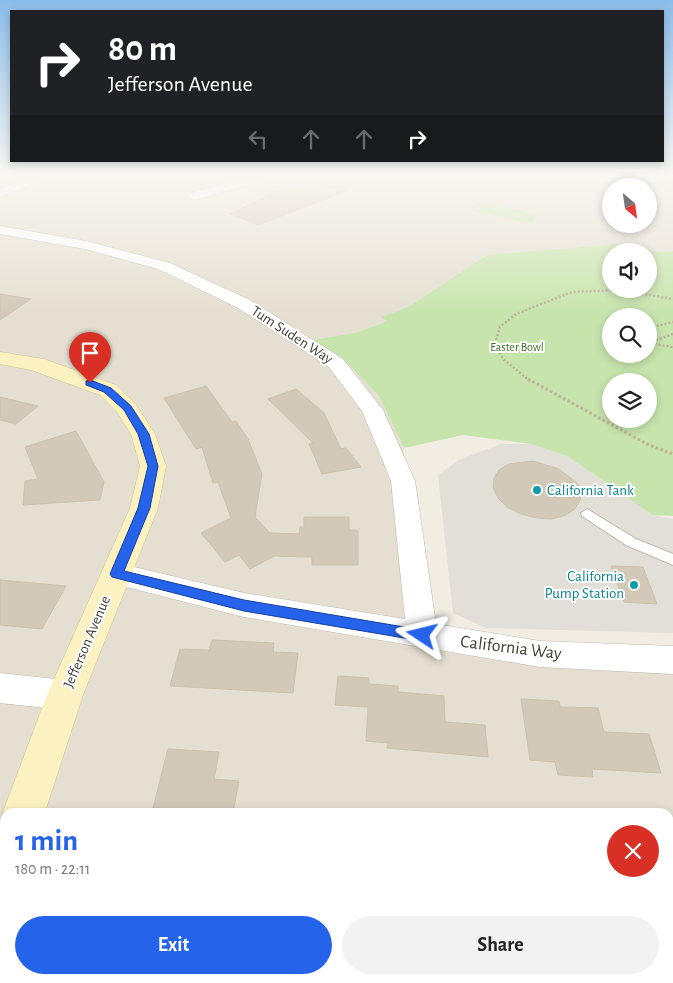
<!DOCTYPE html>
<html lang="en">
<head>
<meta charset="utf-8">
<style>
	:root { --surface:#fff; --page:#f2f2f2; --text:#222; --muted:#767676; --accent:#2563eb }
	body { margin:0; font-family:"Alegreya Sans",sans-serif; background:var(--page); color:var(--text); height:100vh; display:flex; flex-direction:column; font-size:19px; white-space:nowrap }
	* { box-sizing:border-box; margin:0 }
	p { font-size:16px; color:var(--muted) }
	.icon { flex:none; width:28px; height:28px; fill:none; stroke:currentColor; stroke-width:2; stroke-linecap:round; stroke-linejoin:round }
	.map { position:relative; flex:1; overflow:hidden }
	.details { position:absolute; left:0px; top:808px; width:674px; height:176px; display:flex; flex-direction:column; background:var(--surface); border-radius:15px 15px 0 0; box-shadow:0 2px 8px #0003 }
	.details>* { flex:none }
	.guide { position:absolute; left:10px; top:10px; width:654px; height:152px; border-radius:0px; box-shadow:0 2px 8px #0003; background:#202124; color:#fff; overflow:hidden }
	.needle { width:32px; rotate:151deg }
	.tools { position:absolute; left:602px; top:178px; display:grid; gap:10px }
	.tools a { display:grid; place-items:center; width:55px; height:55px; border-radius:50%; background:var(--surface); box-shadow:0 2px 8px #0003; font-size:25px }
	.pin { position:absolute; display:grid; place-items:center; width:42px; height:42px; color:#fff; margin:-51px -21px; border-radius:50% 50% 50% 0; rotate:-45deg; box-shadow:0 0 5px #0007 }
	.pin .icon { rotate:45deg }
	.me { position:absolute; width:55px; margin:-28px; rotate:280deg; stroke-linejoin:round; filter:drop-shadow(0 0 4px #0008) }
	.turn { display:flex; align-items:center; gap:18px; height:105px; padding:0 15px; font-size:22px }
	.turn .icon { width:65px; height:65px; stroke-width:2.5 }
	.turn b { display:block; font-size:35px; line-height:42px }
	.lanes { display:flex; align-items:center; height:48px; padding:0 15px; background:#0003; justify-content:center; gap:25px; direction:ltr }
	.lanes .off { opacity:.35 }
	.round { display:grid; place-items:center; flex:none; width:52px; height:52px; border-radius:26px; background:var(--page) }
	.head { display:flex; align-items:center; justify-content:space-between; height:85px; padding:0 15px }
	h1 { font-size:30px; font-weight:700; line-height:38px; color:var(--accent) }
	.primary-button { display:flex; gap:10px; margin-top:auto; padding:10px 15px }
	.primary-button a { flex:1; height:58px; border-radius:30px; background:var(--accent); color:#fff; font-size:20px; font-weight:700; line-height:58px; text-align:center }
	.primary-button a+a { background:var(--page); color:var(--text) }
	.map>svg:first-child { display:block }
	.residential { fill:#e4dfd1; fill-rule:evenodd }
	.industrial { fill:#e2ded8 }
	.green { fill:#c7e4ac; fill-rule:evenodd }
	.building { fill:#d2c9b9; stroke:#ccc2ac }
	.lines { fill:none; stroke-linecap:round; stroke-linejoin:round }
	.lane-casing { stroke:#beb8a9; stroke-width:2 }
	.street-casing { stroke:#beb8a9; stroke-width:1 }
	.secondary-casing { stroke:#cfc394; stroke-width:1 }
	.path-far1 { stroke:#bdb298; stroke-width:2.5; stroke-dasharray:2 2; stroke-linecap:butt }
	.path { stroke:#bdb298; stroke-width:3; stroke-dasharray:2.5 2.5; stroke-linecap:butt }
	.lane { fill:#fff; fill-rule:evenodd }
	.street { fill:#fff; fill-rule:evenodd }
	.secondary { fill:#fcf2c1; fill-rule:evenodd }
	.route { fill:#2563eb; stroke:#184099 }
	.culture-dot { fill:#0f9aa8; stroke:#fff; stroke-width:2 }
	.labels { text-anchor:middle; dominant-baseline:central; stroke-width:4; stroke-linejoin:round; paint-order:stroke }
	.far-park-label { font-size:12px; fill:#40702a; stroke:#fff }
	.street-label { font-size:15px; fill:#423d33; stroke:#fff }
	.culture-label { font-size:15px; fill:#0d838f; stroke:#fff; text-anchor:start }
	.near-street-label { font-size:18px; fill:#423d33; stroke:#fff }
</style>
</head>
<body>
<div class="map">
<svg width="673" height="983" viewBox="0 0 673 983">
	<rect width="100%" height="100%" fill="#f1ede3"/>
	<!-- residential -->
	<path class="residential" d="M0,177H673V251L661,252L618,244L487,255L410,306L383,317L388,320L358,332L315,340L350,366L379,396L404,448L400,492L443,643L673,661V983H0ZM611,186H649V224H611ZM5,812H669V979H5Z"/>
	<!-- industrial -->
	<path class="industrial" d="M501,444H531L567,456L653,515L673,519V633L486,628L453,613L438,475L459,460Z"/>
	<!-- green -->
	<path class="green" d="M477,203H485L539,215L533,222H524L473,211L471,208Z
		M618,244L661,252L673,251V516L653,515L567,456L531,444L463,435L404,448L379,396L350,366L314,340L358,332L387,321L382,317L410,306L487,255ZM611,251H649V289H611ZM611,316H649V354H611ZM611,381H649V419H611Z"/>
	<!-- building -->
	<path class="building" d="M344,185L346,191L258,225L230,214L275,192Z
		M0,294L31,299L0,320Z
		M206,386L232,422L236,421L248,439L262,474L255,517L270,533L299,534L300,527H304V517H349V530H358V565H312V557L274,556L250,569L239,555L225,562L201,533L231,518L218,482L213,483L202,447L196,449L164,398Z
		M296,389L324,413L341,449L346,448L361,467L322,474L309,444L313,443L268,399Z
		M0,397L38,406L16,424L0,420Z
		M76,431L104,482L100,500L23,505L25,481L38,479L25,447Z
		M533,461L559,469L577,483L581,493L580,501L575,509L566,515L552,519L537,518L521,514L507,507L498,498L493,488L494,478L499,470L509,464Z
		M611,566L643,567L657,604L624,602Z
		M0,580L66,586L42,629L0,625Z
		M212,640L274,643L273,652L298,653L293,693L170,686L180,649L209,650Z
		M338,676L369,678V684L398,686V692L444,696L445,722L485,725L488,757L387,748L388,743L366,741L368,707L335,705Z
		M521,699L559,701L560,707L598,708L604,732L649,734L661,773L592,769L593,777L558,775L555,762L530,760Z
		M168,749L219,752L214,779L239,781L233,812H152Z"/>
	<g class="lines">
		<defs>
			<path id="lane" d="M587,509L636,539L673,554V565L626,545L582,516L581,513Z"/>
			<path id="street" d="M32,177H49L0,197V189Z
				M248,177H267L265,180L194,200L188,196L190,193Z
				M603,177H620L614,181L605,180Z
				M0,226L86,241L170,263L250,300L343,359L383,410L415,481L436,624L540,641L673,646V674L540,667L244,617L107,582L103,574L107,566L117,563L244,593L405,619L391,481L362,411L329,367L238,308L158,269L85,249L0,234Z
				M0,673L65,680L77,684L82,695L77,706L65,710L0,703Z"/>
			<path id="secondary" d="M0,352L44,359L116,385L135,403L155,434L166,466L158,508L83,695L45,812H5V817L3,812L47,695L130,508L140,466L131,434L117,412L100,395L31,370L0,364Z
				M5,845V902L0,904V847Z"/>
		</defs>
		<!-- lane casing -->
		<use href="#lane" class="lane-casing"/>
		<!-- street casing -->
		<use href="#street" class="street-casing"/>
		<!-- secondary casing -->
		<use href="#secondary" class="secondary-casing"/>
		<!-- path-far1 -->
		<path class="path-far1" d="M649,328L673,322
			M673,334L654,341V344L673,347
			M649,343L655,345
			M530,381L503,359L495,343L500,327L516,314L572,292L620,290L673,299"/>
		<!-- path -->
		<path class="path" d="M528,379L649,445L673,454"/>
		<!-- lane -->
		<use href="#lane" class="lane"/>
		<!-- street -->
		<use href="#street" class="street"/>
		<!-- secondary -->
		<use href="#secondary" class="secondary"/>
	</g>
	<!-- sky -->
	<linearGradient id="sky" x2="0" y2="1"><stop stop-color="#8bbcea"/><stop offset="0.56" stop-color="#f9f7f2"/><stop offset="1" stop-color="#f9f7f2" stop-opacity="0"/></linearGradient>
	<rect width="673" height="315" fill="url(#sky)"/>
	<!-- route -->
	<path class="route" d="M90,380L111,388L131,406L149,434L158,466L150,508L124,571L244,600L422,630L427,631L429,635L427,640L422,641L244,611L112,577L110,574L138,508L148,466L138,434L124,410L104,392L86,385V381Z"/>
	<!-- markers -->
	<g class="culture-dot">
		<circle cx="537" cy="490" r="5"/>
		<circle cx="634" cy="585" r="5"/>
	</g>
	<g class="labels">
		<!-- far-park labels -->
		<g class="far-park-label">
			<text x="517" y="347">Easter Bowl</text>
		</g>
		<!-- street labels -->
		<g class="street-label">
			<text transform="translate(292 335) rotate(33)">Tum Suden Way</text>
			<text transform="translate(87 642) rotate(-67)">Jefferson Avenue</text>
		</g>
		<!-- culture labels -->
		<g class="culture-label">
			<text x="547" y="490">California Tank</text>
			<text x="624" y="576" text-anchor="end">California<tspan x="624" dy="17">Pump Station</tspan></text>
		</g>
		<!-- near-street labels -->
		<g class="near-street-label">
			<text transform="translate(511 648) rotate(7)">California Way</text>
		</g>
	</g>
</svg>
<div class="tools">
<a><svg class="needle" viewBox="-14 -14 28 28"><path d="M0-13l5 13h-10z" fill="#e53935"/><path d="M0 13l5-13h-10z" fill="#767676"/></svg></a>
<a><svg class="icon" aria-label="sound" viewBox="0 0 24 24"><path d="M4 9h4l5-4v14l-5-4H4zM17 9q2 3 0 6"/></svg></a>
<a><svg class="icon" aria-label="search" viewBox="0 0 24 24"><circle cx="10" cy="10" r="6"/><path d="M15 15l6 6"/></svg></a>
<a><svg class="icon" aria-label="layers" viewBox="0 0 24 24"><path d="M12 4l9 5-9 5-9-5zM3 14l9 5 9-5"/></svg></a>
</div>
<div class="pin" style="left:90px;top:383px;background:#d93025"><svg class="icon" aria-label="arrive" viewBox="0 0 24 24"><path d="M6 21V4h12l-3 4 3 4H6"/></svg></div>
<svg class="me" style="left:422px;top:635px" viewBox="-20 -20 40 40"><path d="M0-17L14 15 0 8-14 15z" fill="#2563eb" stroke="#fff" stroke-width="4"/></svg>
<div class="guide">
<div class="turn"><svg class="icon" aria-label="right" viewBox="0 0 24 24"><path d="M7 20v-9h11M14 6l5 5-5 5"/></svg><div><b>80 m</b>Jefferson Avenue</div></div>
<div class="lanes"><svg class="icon off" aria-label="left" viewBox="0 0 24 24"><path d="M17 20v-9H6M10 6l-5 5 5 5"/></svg><svg class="icon off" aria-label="ahead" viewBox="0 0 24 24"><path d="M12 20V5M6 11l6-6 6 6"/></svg><svg class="icon off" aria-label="ahead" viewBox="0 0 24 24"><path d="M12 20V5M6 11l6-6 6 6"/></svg><svg class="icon" aria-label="right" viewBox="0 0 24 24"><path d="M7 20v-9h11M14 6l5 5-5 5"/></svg></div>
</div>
<section class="details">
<div class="head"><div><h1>1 min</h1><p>180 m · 22:11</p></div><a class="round" style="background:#d93025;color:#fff"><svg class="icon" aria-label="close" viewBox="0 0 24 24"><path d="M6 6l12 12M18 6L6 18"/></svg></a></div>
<div class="primary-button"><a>Exit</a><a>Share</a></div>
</section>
</div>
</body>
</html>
